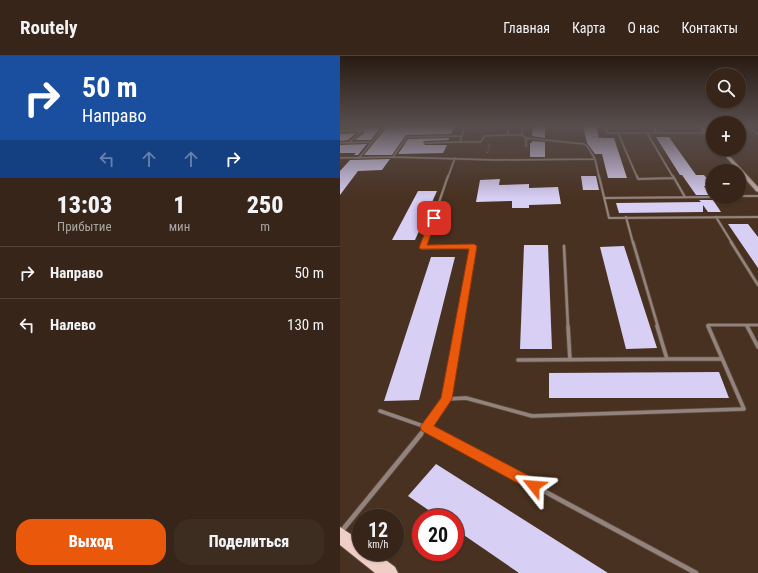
<!DOCTYPE html>
<html lang="ru">
<head>
<meta charset="utf-8">
<style>
	:root { --surface:#362518; --page:#3d2d21; --text:#f1f3f6; --muted:#aaa5a2; --line:#504237; --accent:#ea580c }
	body { margin:0; font-family:"Roboto Condensed",sans-serif; background:var(--page); color:var(--text); height:100vh; display:flex; flex-direction:column; font-size:15px; white-space:nowrap }
	* { box-sizing:border-box; margin:0 }
	p { font-size:13px; color:var(--muted) }
	.icon { flex:none; width:22px; height:22px; fill:none; stroke:currentColor; stroke-width:2; stroke-linecap:round; stroke-linejoin:round }
	.map { position:relative; flex:1; overflow:hidden }
	.side { display:flex; flex-direction:column; background:var(--surface); width:340px }
	.side>* { flex:none }
	.top-card { background:#1a4fa0; color:#fff; overflow:hidden }
	.tools { position:absolute; left:366px; top:12px; display:grid; gap:8px }
	.tools a { display:grid; place-items:center; width:40px; height:40px; border-radius:50%; background:var(--surface); box-shadow:0 1px 3px #0004,0 0 0 1px var(--line); font-size:20px }
	.speed { position:absolute; left:12px; top:453px; display:flex; gap:8px; font-size:20px; font-weight:700; text-align:center }
	.speed>* { display:grid; place-content:center; width:52px; height:52px; border-radius:50%; background:var(--surface); box-shadow:0 1px 3px #0004,0 0 0 1px var(--line); line-height:1 }
	.speed small { font-size:10px; font-weight:400 }
	.speed .limit { border:6px solid #d22; background:#fff; color:#111 }
	.pin { position:absolute; display:grid; place-items:center; width:34px; height:34px; color:#fff; margin:-17px; border-radius:8px; box-shadow:0 2px 6px #0006 }
	.me { position:absolute; width:44px; margin:-22px; rotate:298deg; stroke-linejoin:round; filter:drop-shadow(0 0 3px #0008) }
	.turn { display:flex; align-items:center; gap:14px; height:84px; padding:0 16px; font-size:18px }
	.turn .icon { width:52px; height:52px; stroke-width:2.5 }
	.turn b { display:block; font-size:28px; line-height:34px }
	.lanes { display:flex; align-items:center; height:38px; padding:0 16px; background:#0003; justify-content:center; gap:20px; direction:ltr }
	.lanes .off { opacity:.35 }
	.eta { display:flex; justify-content:space-evenly; align-items:center; height:68px; text-align:center }
	.eta b { font-size:24px; font-weight:800; line-height:28px }
	.primary-button { display:flex; gap:8px; margin-top:auto; padding:8px 16px }
	.primary-button a { flex:1; height:46px; border-radius:16px; background:var(--accent); color:#fff; font-size:16px; font-weight:800; line-height:46px; text-align:center }
	.primary-button a+a { background:var(--page); color:var(--text) }
	ul { padding:0; list-style:none }
	li { display:flex; align-items:center; gap:12px; height:52px; padding:0 16px; border-top:1px solid var(--line) }
	li div { flex:1 }
	li b { display:block; font-size:15px }
	li em { font-style:normal }
	header { display:flex; align-items:center; gap:24px; box-sizing:border-box; height:56px; padding:0 20px; background:var(--surface); border-bottom:1px solid var(--line) }
	header strong { font-size:19px }
	nav { display:flex; gap:22px; margin-inline-start:auto; font-size:14px }
	main { display:flex; flex:1; min-height:0 }
	.map>svg:first-child { display:block }
	.building { fill:#d8cff5 }
	.lines { fill:none; stroke-linecap:round; stroke-linejoin:round }
	.lane-far4-casing { stroke:#634e3e; stroke-width:2.5 }
	.lane-far3-casing { stroke:#634e3e; stroke-width:3 }
	.lane-far2-casing { stroke:#634e3e; stroke-width:4 }
	.lane-far1-casing { stroke:#634e3e; stroke-width:5 }
	.lane-casing { stroke:#634e3e; stroke-width:6 }
	.secondary-casing { stroke:#634e3e; stroke-width:2 }
	.primary-casing { stroke:#634e3e; stroke-width:2 }
	.path { stroke:#8e7b6d; stroke-width:1.5; stroke-dasharray:1 1.5; stroke-linecap:butt }
	.lane-far4 { stroke:#92837f; stroke-width:1.5 }
	.lane-far3 { stroke:#92837f; stroke-width:2 }
	.lane-far2 { stroke:#92837f; stroke-width:2.5 }
	.lane-far1 { stroke:#92837f; stroke-width:3.5 }
	.lane { stroke:#92837f; stroke-width:4.5 }
	.secondary { fill:#c6aea7; fill-rule:evenodd }
	.primary { fill:#eecec6; fill-rule:evenodd }
	.route { fill:#ea580c; stroke:#983908 }
</style>
</head>
<body>
<header>
<strong>Routely</strong>
<nav><a>Главная</a><a>Карта</a><a>О нас</a><a>Контакты</a></nav>
</header>
<main>
<section class="side">
<div class="top-card">
<div class="turn"><svg class="icon" aria-label="right" viewBox="0 0 24 24"><path d="M7 20v-9h11M14 6l5 5-5 5"/></svg><div><b>50 m</b>Направо</div></div>
<div class="lanes"><svg class="icon off" aria-label="left" viewBox="0 0 24 24"><path d="M17 20v-9H6M10 6l-5 5 5 5"/></svg><svg class="icon off" aria-label="ahead" viewBox="0 0 24 24"><path d="M12 20V5M6 11l6-6 6 6"/></svg><svg class="icon off" aria-label="ahead" viewBox="0 0 24 24"><path d="M12 20V5M6 11l6-6 6 6"/></svg><svg class="icon" aria-label="right" viewBox="0 0 24 24"><path d="M7 20v-9h11M14 6l5 5-5 5"/></svg></div>
</div>
<div class="eta">
<div><b>13:03</b><p>Прибытие</p></div>
<div><b>1</b><p>мин</p></div>
<div><b>250</b><p>m</p></div>
</div>
<ul>
<li><svg class="icon" aria-label="right" viewBox="0 0 24 24"><path d="M7 20v-9h11M14 6l5 5-5 5"/></svg><div><b>Направо</b></div><em>50 m</em></li>
<li><svg class="icon" aria-label="left" viewBox="0 0 24 24"><path d="M17 20v-9H6M10 6l-5 5 5 5"/></svg><div><b>Налево</b></div><em>130 m</em></li>
</ul>
<div class="primary-button"><a>Выход</a><a>Поделиться</a></div>
</section>
<div class="map">
<svg width="418" height="517" viewBox="0 0 418 517">
	<rect width="100%" height="100%" fill="#483120"/>
	<!-- building -->
	<path class="building" d="M51,70H115L111,78L66,79L52,99H24L46,72Z
		M193,70H205V82L192,80Z
		M243,70H256L259,82H274L287,122H268L262,98H255L247,87Z
		M40,72L31,84H15L24,77V74L9,73Z
		M16,77L8,84L0,85V78Z
		M316,81H329L356,119H364L373,130H364L369,139H356L342,119H340Z
		M109,82V84L85,85L83,86L85,89H107L103,97L58,98L68,83Z
		M192,85L205,86V101H190V87H192Z
		M27,88L18,99H14L16,97H0V89Z
		M50,103L42,114L18,115L0,139V115L10,104Z
		M241,120H256L259,134H243Z
		M160,123L159,129L189,128V132L218,131L221,148L189,149V152H172V145L136,146L140,124Z
		M78,135H97L75,184H52Z
		M359,144H373L381,156H368L363,149V156L279,157L276,147L361,146Z
		M388,168H408L418,181V212Z
		M184,189H208L212,293H180Z
		M284,190L317,292L286,293L260,191Z
		M91,201H115L79,344L44,345Z
		M379,316L389,342H209V317Z
		M96,408L268,517H179L115,473V462H100L68,440Z"/>
	<g class="lines">
		<defs>
			<path id="lane-far4" d="M169,70L167,79H182
				M183,70L182,79L186,82V90
				M265,70L267,77H307
				M313,70L317,77
				M408,70L418,79
				M0,75H22L10,86
				M278,77L297,121
				M186,82L244,88L247,90L255,103
				M120,86H141L144,80L167,79
				M0,87L30,86
				M85,87L120,86L125,70
				M53,101L156,104L255,103L259,121
				M0,102L53,101L67,81L122,80
				M19,102L45,70
				M108,121L115,102
				M333,121L307,77H366"/>
			<path id="lane-far3" d="M259,120L269,162L418,161
				M297,120L298,123L334,122
				M333,120L345,141
				M399,140H418
				M265,142L373,141
				M286,161L293,187
				M376,161L392,187
				M85,187L108,120"/>
			<path id="lane-far2" d="M85,186L83,192L133,190L119,271
				M293,186L318,271
				M391,186L418,229
				M224,190L228,271
				M407,269L408,271
				M369,271L368,269H418"/>
			<path id="lane-far1" d="M228,270L230,304
				M317,270L327,303H382
				M407,270L418,291
				M178,304L327,303
				M106,343L119,270
				M40,355L86,371L100,379
				M80,379L106,343L126,342L192,360L404,353L368,270"/>
			<path id="lane" d="M98,378L356,517
				M0,477L81,378"/>
			<path id="secondary" d="M358,70H362L373,82V86Z
				M379,93H383L418,131V136L416,135Z"/>
			<path id="primary" d="M0,471L21,485V496H35L55,511L58,517H35L0,489Z"/>
		</defs>
		<!-- lane-far4 casing -->
		<use href="#lane-far4" class="lane-far4-casing"/>
		<!-- lane-far3 casing -->
		<use href="#lane-far3" class="lane-far3-casing"/>
		<!-- lane-far2 casing -->
		<use href="#lane-far2" class="lane-far2-casing"/>
		<!-- lane-far1 casing -->
		<use href="#lane-far1" class="lane-far1-casing"/>
		<!-- lane casing -->
		<use href="#lane" class="lane-casing"/>
		<!-- secondary casing -->
		<use href="#secondary" class="secondary-casing"/>
		<!-- primary casing -->
		<use href="#primary" class="primary-casing"/>
		<!-- path -->
		<path class="path" d="M138,70L145,73
			M129,75H140
			M253,81H262
			M147,97L150,89L148,88"/>
		<!-- lane-far4 -->
		<use href="#lane-far4" class="lane-far4"/>
		<!-- lane-far3 -->
		<use href="#lane-far3" class="lane-far3"/>
		<!-- lane-far2 -->
		<use href="#lane-far2" class="lane-far2"/>
		<!-- lane-far1 -->
		<use href="#lane-far1" class="lane-far1"/>
		<!-- lane -->
		<use href="#lane" class="lane"/>
		<!-- secondary -->
		<use href="#secondary" class="secondary"/>
		<!-- primary -->
		<use href="#primary" class="primary"/>
	</g>
	<!-- sky -->
	<linearGradient id="sky" x2="0" y2="1"><stop stop-color="#281b12"/><stop offset="0.49" stop-color="#584e4e"/><stop offset="1" stop-color="#584e4e" stop-opacity="0"/></linearGradient>
	<rect width="418" height="143" fill="url(#sky)"/>
	<!-- route -->
	<path class="route" d="M91,160L97,162L87,189L134,188L137,190L112,343L94,370L199,425L201,430L199,434L194,436L82,375L80,371L101,342L129,193H80L79,192Z"/>
</svg>
<div class="tools">
<a><svg class="icon" aria-label="search" viewBox="0 0 24 24"><circle cx="10" cy="10" r="6"/><path d="M15 15l6 6"/></svg></a>
<a>+</a>
<a>−</a>
</div>
<div class="speed"><div>12<small>km/h</small></div><div class="limit">20</div></div>
<div class="pin" style="left:94px;top:162px;background:#d93025"><svg class="icon" aria-label="arrive" viewBox="0 0 24 24"><path d="M6 21V4h12l-3 4 3 4H6"/></svg></div>
<svg class="me" style="left:194px;top:430px" viewBox="-20 -20 40 40"><path d="M0-17L14 15 0 8-14 15z" fill="#ea580c" stroke="#fff" stroke-width="4"/></svg>
</div>
</main>
</body>
</html>
